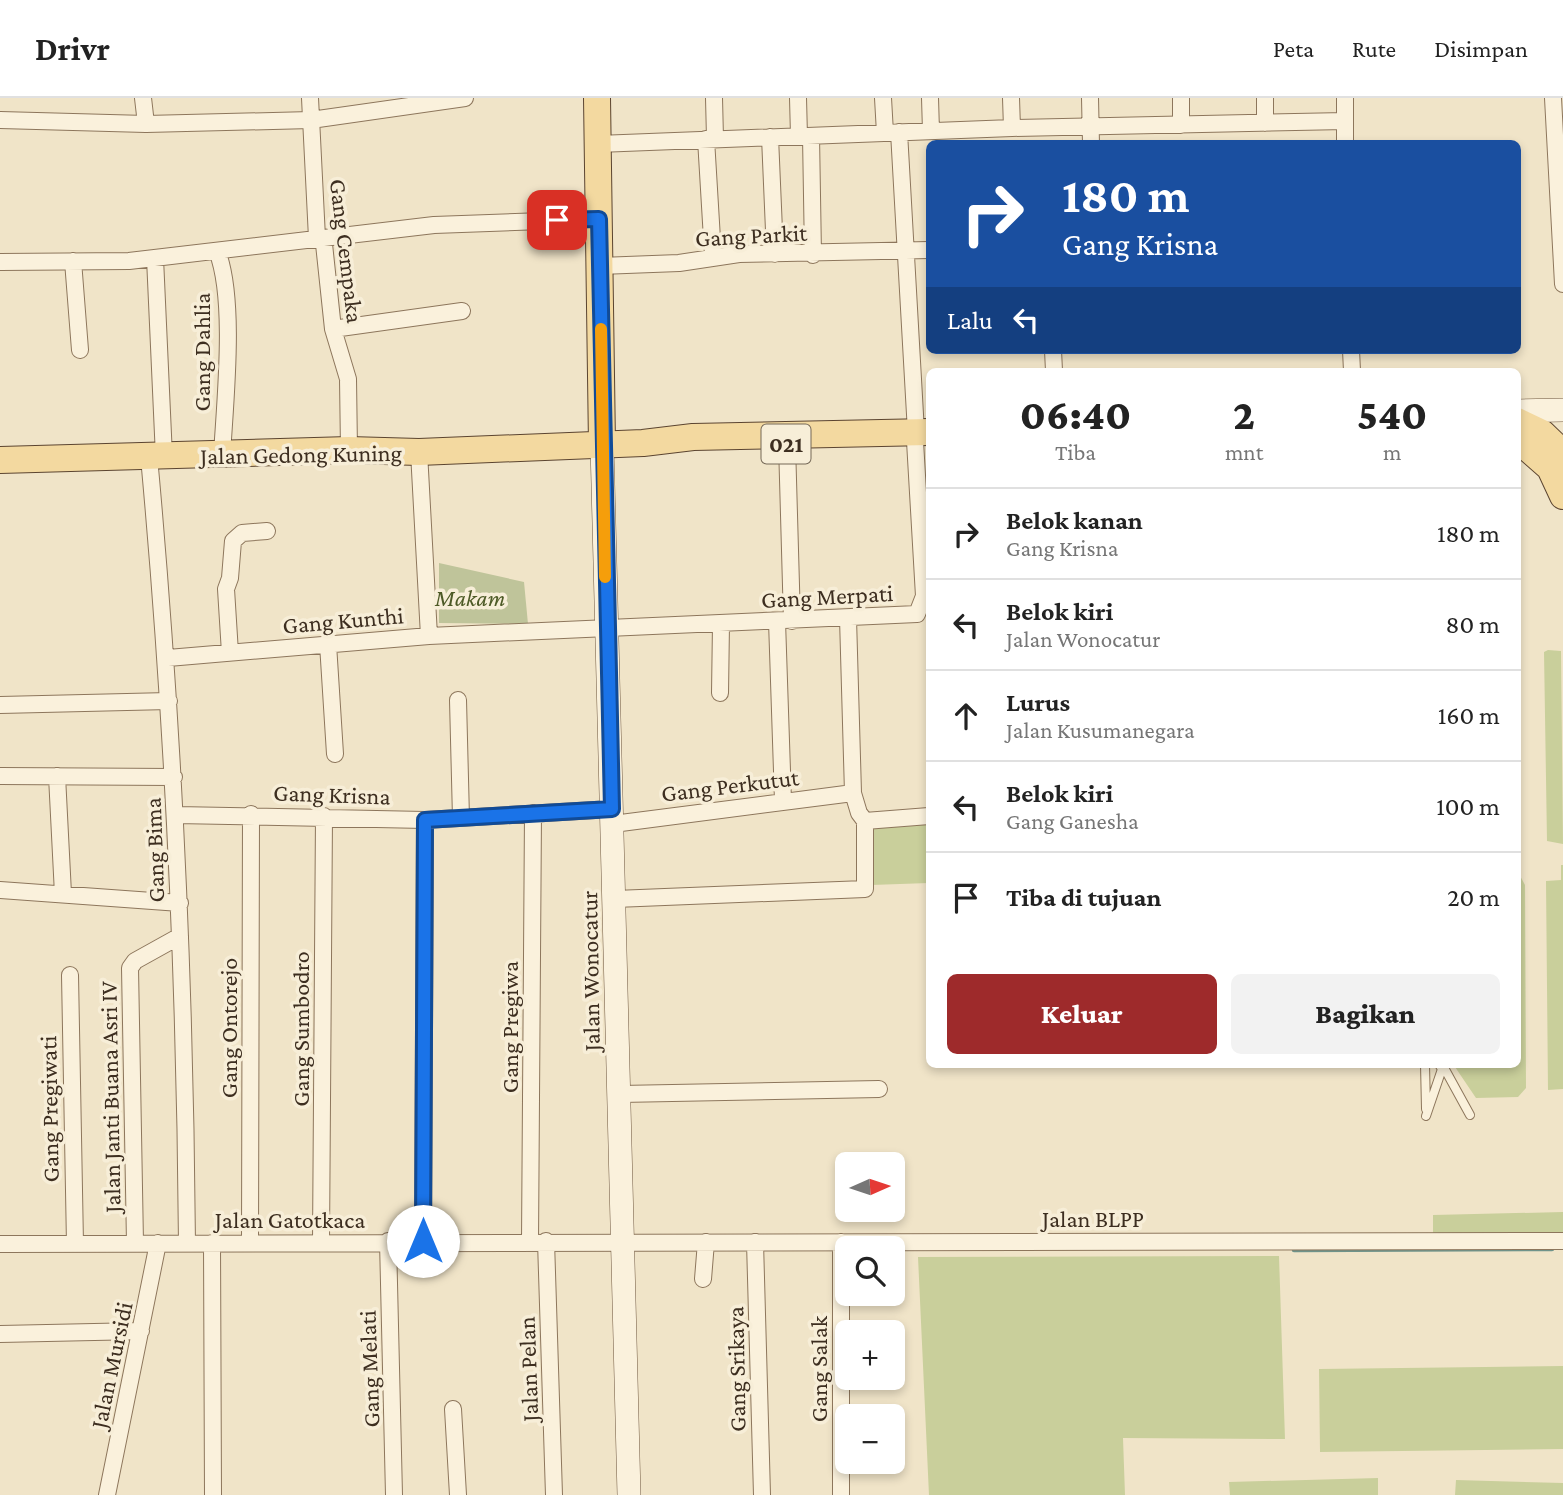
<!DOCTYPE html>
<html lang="id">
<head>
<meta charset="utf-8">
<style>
	:root { --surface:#fff; --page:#f2f2f2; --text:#222; --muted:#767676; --line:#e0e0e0; --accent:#9e2a2b }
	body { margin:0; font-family:"Crimson Pro",serif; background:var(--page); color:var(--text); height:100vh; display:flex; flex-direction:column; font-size:26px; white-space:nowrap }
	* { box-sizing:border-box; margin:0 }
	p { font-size:23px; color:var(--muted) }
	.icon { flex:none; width:38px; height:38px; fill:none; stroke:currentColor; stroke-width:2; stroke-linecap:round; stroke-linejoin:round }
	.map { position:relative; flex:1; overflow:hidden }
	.side { position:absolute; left:926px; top:270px; width:595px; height:700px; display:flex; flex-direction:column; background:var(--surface); border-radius:10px; box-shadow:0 4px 10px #0003 }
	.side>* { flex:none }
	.hud { position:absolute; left:926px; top:42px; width:595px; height:214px; border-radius:10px; box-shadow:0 4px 10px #0003; background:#1a4fa0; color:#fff; overflow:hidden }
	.needle { width:46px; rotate:87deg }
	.tools { position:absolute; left:835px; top:1054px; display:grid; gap:14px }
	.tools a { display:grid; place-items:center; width:70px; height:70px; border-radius:10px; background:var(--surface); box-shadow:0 4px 10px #0003; font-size:35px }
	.pin { position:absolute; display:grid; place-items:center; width:60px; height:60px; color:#fff; margin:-30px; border-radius:14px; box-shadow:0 4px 10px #0006 }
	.me { position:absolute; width:77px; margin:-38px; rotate:0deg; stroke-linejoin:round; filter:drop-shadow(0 0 5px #0008) }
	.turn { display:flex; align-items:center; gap:24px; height:147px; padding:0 21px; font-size:32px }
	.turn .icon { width:91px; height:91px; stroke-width:2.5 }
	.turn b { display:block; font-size:49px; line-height:60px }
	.then { display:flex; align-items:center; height:66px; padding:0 21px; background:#0003; gap:14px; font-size:26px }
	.eta { display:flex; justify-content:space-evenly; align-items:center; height:119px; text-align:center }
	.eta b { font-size:42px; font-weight:800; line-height:49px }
	.action { display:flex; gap:14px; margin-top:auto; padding:14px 21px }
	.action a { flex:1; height:80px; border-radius:10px; background:var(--accent); color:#fff; font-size:28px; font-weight:800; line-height:80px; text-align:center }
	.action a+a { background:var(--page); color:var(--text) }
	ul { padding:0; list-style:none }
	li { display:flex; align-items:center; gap:21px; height:91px; padding:0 21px; border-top:2px solid var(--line) }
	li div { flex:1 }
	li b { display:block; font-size:26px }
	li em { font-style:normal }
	header { display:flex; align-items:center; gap:42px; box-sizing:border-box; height:98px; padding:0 35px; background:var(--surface); border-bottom:2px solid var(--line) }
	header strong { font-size:33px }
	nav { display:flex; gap:38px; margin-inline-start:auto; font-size:24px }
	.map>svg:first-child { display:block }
	.green { fill:#c9cf9b }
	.cemetery { fill:#bfc49a }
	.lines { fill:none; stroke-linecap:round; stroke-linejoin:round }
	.stream { stroke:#6f938a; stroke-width:4.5 }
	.lane-casing { stroke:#8d765c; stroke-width:10 }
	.street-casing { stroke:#8d765c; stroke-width:18 }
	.secondary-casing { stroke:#6f573f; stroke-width:24 }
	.primary-casing { stroke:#5b4430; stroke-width:28 }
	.lane { stroke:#faf1dc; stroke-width:8 }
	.street { stroke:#faf1dc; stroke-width:16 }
	.secondary { stroke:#faf1dc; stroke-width:23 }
	.primary { stroke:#f3d9a0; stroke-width:26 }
	.route-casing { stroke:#114b97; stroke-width:18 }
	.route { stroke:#1a73e8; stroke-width:12 }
	.slow { stroke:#f59e0b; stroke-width:12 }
	.labels { text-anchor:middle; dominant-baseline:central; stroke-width:7; stroke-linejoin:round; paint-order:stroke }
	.shield { fill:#f7eed8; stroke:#756857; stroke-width:2 }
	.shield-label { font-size:23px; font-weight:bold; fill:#3d2e20 }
	.street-label { font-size:24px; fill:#3d2e20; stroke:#f7eed8 }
	.park-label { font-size:24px; font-style:italic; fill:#4d5a26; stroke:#f7eed8 }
</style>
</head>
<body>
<header>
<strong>Drivr</strong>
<nav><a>Peta</a><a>Rute</a><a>Disimpan</a></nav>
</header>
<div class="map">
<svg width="1563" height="1397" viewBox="0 0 1563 1397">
	<rect width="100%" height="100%" fill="#f0e4c8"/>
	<!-- green -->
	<path class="green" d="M1548,552L1561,553L1563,746L1547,743L1544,554Z
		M929,723V785L871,787L872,727Z
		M1561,767H1563V991L1548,992L1546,783L1561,782Z
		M1518,774L1525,787L1526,990L1518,999L1476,1000L1453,966H1517Z
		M1563,1114V1135L1433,1136V1117Z
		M1279,1158L1285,1341L1123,1340L1125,1397H929L918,1159Z
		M1563,1268V1351L1320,1354L1319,1271Z
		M1378,1380V1397H1230L1229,1384Z
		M1456,1382L1563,1385V1397H1455Z"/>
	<!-- cemetery -->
	<path class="cemetery" d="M439,465L524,484L528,526L439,525Z"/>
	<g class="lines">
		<!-- stream -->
		<path class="stream" d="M1294,1152L1552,1151"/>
		<defs>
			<path id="lane" d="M1425,966L1426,1011
				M1442,966L1470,1017
				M1426,1018L1442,971L1440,968"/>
			<path id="street" d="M143,0L146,26
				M310,0L317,140L324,146L333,231L348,281L349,352
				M714,0L715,40
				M798,0L799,38
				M883,0L885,35
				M930,0L931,33
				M1011,0L1012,30
				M1090,0L1091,46
				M1181,0V27
				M1265,0V25
				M1345,0V46
				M1553,0L1563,186
				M0,22L146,26L311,22L465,0
				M899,34L916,334
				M811,38L813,157
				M770,39L775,156
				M706,41L713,158
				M598,46L1012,30L1345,23
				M217,153C236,201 225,303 222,357
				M155,160L164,359
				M73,163L80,252
				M0,164L129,163L434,127L599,121
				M600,168L679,165L739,156L929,152
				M333,231L462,213
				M1053,252L1054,273
				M1351,252L1352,273
				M787,346L792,523
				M419,354L429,538
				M149,359C173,620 185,882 187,1145
				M777,523L783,703
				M328,546L335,656
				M230,555L226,491L230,480L233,443L242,435L267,433
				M168,560L429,538L917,516L924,498L915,343
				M720,595L721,526
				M458,602L461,720
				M0,607L169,603
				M0,678L174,679
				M57,678L63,796
				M176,717L425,722L612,711
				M865,723L929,718
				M613,726L853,695
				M0,792L180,805
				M615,801L865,791V723L859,715L853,695L848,520
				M70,877L75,1146
				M620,996L879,991
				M388,1143L394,1397
				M423,1143L425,722
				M530,1143L533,715
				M546,1143L554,1397
				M250,1144L251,716
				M321,1144L324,718
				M755,1144L762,1397
				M135,1145L130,870L135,863L180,838
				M212,1145L213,1397
				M0,1146L1563,1143
				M703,1181L706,1144
				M0,1236L141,1233
				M453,1311L458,1397
				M107,1397L158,1145
				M841,1397V1144"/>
			<path id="secondary" d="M1517,313L1563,312
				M602,347L629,1397"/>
			<path id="primary" d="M597,0L602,347
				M1517,323L1542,335L1563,355
				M1517,341L1550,370L1563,398
				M0,362L349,352L419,354L643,345L693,339L929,334"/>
		</defs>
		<!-- lane casing -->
		<use href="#lane" class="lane-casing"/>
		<!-- street casing -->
		<use href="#street" class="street-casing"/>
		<!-- secondary casing -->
		<use href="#secondary" class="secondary-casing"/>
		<!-- primary casing -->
		<use href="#primary" class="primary-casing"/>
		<!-- lane -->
		<use href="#lane" class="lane"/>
		<!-- street -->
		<use href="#street" class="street"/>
		<!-- secondary -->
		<use href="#secondary" class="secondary"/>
		<!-- primary -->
		<use href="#primary" class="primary"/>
	</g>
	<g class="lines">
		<defs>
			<path id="route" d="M423,1143L425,722L612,711L599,121L557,122"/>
		</defs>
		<!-- route casing -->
		<use href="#route" class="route-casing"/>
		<!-- route -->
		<use href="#route" class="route"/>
		<!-- slow -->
		<path class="slow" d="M601,231L605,479"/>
	</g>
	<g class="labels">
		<!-- shield labels -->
		<rect class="shield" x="761.5" y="326.5" width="49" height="39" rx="5"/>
		<g class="shield-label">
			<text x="786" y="346">021</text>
		</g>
		<!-- street labels -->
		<g class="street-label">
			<text transform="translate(751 137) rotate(-3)">Gang Parkit</text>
			<text transform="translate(347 153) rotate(83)">Gang Cempaka</text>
			<text transform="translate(201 254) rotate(-90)">Gang Dahlia</text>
			<text transform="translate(301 356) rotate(-1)">Jalan Gedong Kuning</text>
			<text transform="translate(827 498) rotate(-3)">Gang Merpati</text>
			<text transform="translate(343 522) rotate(-5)">Gang Kunthi</text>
			<text transform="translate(730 687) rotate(-7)">Gang Perkutut</text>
			<text transform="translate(332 696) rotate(2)">Gang Krisna</text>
			<text transform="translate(154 752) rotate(-92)">Gang Bima</text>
			<text transform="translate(590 873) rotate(-91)">Jalan Wonocatur</text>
			<text transform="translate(509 929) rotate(-90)">Gang Pregiwa</text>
			<text transform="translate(228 930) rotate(-90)">Gang Ontorejo</text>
			<text transform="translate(300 931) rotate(-90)">Gang Sumbodro</text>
			<text transform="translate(110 999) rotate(-91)">Jalan Janti Buana Asri IV</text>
			<text transform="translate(49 1011) rotate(-91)">Gang Pregiwati</text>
			<text x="1093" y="1120">Jalan BLPP</text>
			<text x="290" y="1121">Jalan Gatotkaca</text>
			<text transform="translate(111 1267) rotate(-78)">Jalan Mursidi</text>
			<text transform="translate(369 1271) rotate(-92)">Gang Melati</text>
			<text transform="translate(528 1271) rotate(-92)">Jalan Pelan</text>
			<text transform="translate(736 1271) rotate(-91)">Gang Srikaya</text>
			<text transform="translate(818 1271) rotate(-90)">Gang Salak</text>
		</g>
		<!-- park labels -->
		<g class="park-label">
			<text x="470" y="499">Makam</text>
		</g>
	</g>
</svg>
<div class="tools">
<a><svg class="needle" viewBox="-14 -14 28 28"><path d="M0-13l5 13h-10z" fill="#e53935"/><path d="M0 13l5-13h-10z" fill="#767676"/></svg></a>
<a><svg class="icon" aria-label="search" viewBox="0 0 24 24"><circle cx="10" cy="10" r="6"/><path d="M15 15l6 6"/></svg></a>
<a>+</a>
<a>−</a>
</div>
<div class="pin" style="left:557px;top:122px;background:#d93025"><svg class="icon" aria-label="arrive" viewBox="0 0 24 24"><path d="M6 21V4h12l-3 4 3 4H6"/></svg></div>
<svg class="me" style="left:423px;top:1143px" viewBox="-20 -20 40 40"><circle r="19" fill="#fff"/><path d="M0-13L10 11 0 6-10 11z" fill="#1a73e8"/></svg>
<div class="hud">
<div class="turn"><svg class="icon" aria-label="right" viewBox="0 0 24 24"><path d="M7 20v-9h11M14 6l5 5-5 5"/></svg><div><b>180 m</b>Gang Krisna</div></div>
<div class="then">Lalu<svg class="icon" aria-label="left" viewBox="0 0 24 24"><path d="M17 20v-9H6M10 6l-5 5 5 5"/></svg></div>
</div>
<section class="side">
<div class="eta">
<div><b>06:40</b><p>Tiba</p></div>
<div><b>2</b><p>mnt</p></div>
<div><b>540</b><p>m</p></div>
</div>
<ul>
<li><svg class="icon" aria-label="right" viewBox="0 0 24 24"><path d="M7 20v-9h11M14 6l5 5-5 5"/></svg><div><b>Belok kanan</b><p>Gang Krisna</p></div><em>180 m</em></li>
<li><svg class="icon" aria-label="left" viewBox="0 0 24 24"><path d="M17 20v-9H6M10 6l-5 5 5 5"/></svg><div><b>Belok kiri</b><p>Jalan Wonocatur</p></div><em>80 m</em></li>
<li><svg class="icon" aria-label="ahead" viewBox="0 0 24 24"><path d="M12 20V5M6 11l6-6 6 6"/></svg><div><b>Lurus</b><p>Jalan Kusumanegara</p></div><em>160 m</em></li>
<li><svg class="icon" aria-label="left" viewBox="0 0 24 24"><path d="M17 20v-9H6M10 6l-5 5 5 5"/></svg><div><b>Belok kiri</b><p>Gang Ganesha</p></div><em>100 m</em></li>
<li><svg class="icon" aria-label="arrive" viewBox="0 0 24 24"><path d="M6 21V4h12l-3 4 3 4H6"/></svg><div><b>Tiba di tujuan</b></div><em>20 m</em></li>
</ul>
<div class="action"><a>Keluar</a><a>Bagikan</a></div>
</section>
</div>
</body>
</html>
